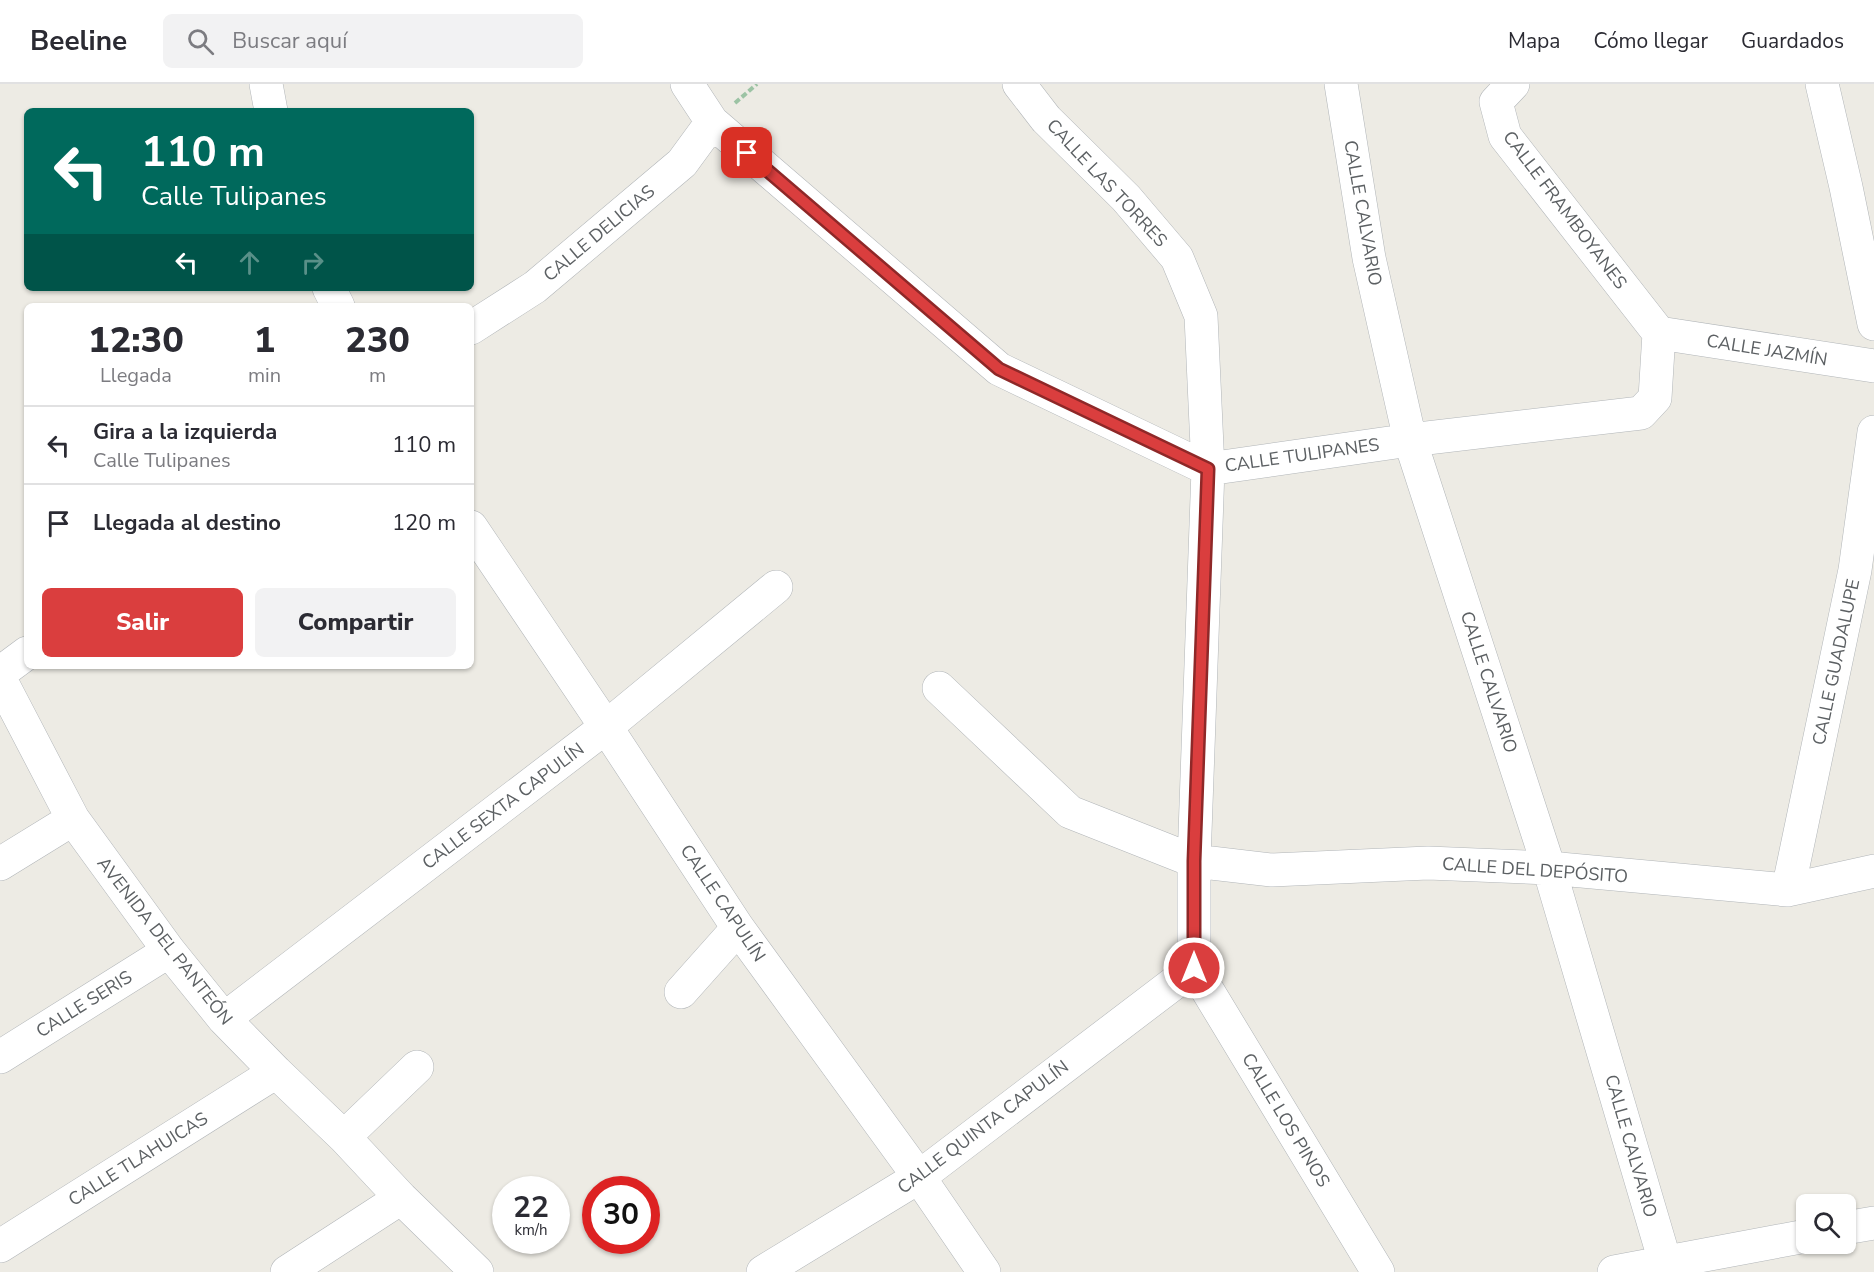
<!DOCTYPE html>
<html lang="es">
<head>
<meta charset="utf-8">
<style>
	:root { --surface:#fff; --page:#f2f2f3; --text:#2b2b33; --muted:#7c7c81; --line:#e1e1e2; --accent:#da3e3e }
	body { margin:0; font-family:"Nunito Sans",sans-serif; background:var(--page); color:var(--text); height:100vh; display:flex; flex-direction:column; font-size:22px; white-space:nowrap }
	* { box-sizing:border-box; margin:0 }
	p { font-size:20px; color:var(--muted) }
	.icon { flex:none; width:33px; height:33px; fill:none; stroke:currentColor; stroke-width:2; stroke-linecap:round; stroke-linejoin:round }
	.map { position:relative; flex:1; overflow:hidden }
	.sheet { position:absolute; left:24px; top:219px; width:450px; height:366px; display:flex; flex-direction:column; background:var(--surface); border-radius:9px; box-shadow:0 2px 4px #0004 }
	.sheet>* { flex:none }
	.guide { position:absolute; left:24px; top:24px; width:450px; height:183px; border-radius:9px; box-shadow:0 2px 4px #0004; background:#00695c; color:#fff; overflow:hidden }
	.buttons { position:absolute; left:1796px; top:1110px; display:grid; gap:12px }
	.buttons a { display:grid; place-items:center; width:60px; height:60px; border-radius:9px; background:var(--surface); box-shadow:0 2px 4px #0004; font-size:30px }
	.speed { position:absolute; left:492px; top:1092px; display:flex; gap:12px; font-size:30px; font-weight:700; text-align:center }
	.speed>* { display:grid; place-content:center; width:78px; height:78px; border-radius:50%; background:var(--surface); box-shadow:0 2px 4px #0004; line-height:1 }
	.speed small { font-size:15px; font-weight:400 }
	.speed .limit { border:9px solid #d22; background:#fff; color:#111 }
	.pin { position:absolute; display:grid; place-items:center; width:51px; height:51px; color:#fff; margin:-26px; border-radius:12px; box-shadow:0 3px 9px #0006 }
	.me { position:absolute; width:66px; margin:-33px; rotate:0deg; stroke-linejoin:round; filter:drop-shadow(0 0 4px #0008) }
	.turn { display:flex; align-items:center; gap:21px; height:126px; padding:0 18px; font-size:27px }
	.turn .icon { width:78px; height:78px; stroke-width:2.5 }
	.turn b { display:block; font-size:42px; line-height:51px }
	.lanes { display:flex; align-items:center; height:57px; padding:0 18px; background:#0003; justify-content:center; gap:30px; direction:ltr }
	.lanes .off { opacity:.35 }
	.eta { display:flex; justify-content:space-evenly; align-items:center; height:102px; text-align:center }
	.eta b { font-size:36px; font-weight:800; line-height:42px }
	.action { display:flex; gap:12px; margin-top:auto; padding:12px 18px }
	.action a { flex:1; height:69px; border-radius:9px; background:var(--accent); color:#fff; font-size:24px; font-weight:800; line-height:69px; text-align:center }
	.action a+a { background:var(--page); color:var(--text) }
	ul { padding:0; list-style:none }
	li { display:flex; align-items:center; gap:18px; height:78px; padding:0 18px; border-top:2px solid var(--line) }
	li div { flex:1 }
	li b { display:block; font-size:22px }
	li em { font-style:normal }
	header { display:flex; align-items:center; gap:36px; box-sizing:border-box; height:84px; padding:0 30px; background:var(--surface); border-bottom:2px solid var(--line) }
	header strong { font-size:28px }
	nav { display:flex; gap:33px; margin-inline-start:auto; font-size:21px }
	.search { width:420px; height:54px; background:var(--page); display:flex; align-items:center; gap:15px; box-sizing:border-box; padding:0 21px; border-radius:9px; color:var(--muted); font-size:22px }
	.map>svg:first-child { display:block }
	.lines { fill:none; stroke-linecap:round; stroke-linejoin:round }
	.minor-casing { stroke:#b1b5b8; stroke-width:34 }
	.path { stroke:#9cc3a4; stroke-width:4; stroke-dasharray:6 3; stroke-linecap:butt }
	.minor { stroke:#fff; stroke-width:33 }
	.route-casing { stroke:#8e2828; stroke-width:15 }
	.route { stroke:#da3e3e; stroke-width:10 }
	.labels { text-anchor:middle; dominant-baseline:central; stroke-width:4.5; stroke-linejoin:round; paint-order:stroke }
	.street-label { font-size:18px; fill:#5c6063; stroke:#fff }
</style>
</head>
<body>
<header>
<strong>Beeline</strong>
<div class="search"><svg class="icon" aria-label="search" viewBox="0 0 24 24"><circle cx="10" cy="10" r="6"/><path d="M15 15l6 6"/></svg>Buscar aquí</div>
<nav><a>Mapa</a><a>Cómo llegar</a><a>Guardados</a></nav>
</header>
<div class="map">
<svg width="1874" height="1188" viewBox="0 0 1874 1188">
	<rect width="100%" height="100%" fill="#edebe4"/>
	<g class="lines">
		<defs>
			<path id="minor" d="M266,0L271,27
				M687,0L712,38L999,285L1208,385L1410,356L1641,329L1655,314L1659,249
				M1019,0L1046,35L1126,114L1177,174L1201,232L1208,385L1194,777V884
				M1341,0L1369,174L1410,356L1549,784L1668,1188
				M1513,0L1496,18L1505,52L1659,249
				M1822,0L1846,103L1874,240
				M329,204L338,222
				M471,244L535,203L682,79L712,38
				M1659,249L1874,282
				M471,443L606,643L738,844L919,1093L984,1188
				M0,589L27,569
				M0,595L73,735L169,867L224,935L276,988L344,1053L401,1114L477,1188
				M939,604L1070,728L1194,777L1272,786L1428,779L1549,784L1788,806L1874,787
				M0,780L73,735
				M1788,806L1855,486L1874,348
				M1194,884L1378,1188
				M681,908L738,844
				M224,935L606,643L776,503
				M0,973L169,867
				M344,1053L417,983
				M1845,1144L1874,1139
				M0,1162L276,988
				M287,1188L401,1114
				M763,1188L919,1093L1194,884
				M1614,1188L1806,1152"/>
		</defs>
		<!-- minor casing -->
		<use href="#minor" class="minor-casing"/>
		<!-- path -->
		<path class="path" d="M735,19L757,0"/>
		<!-- minor -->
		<use href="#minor" class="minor"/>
	</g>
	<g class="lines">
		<defs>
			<path id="route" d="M747,69L999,285L1208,385L1194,777V884"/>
		</defs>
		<!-- route casing -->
		<use href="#route" class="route-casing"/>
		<!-- route -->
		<use href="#route" class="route"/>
	</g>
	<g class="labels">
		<!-- street labels -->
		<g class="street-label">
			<text transform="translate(1107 99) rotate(47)">CALLE LAS TORRES</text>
			<text transform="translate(1565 126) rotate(53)">CALLE FRAMBOYANES</text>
			<text transform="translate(1363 129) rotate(80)">CALLE CALVARIO</text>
			<text transform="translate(599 149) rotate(-40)">CALLE DELICIAS</text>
			<text transform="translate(1767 266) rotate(9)">CALLE JAZMÍN</text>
			<text transform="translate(1302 371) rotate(-8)">CALLE TULIPANES</text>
			<text transform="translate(1836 578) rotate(-78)">CALLE GUADALUPE</text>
			<text transform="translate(1489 598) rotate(72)">CALLE CALVARIO</text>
			<text transform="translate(503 722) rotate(-37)">CALLE SEXTA CAPULÍN</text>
			<text transform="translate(1535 786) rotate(4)">CALLE DEL DEPÓSITO</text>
			<text transform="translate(723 819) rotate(56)">CALLE CAPULÍN</text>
			<text transform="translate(165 857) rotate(52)">AVENIDA DEL PANTEÓN</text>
			<text transform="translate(84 920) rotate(-32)">CALLE SERIS</text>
			<text transform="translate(1286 1036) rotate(59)">CALLE LOS PINOS</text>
			<text transform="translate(983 1043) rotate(-37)">CALLE QUINTA CAPULÍN</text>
			<text transform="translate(1631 1062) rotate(74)">CALLE CALVARIO</text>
			<text transform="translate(138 1075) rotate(-32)">CALLE TLAHUICAS</text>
		</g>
	</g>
</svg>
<div class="buttons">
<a><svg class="icon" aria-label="search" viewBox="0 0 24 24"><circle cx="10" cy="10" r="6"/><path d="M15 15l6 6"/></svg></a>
</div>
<div class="speed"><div>22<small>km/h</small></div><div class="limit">30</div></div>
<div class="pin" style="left:747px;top:69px;background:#d93025"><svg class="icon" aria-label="arrive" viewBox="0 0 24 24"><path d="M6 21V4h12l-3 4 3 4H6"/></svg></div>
<svg class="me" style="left:1194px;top:884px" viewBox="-20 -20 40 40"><circle r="17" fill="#da3e3e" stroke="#fff" stroke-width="3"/><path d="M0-11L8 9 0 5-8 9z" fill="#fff"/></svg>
<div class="guide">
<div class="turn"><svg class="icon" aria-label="left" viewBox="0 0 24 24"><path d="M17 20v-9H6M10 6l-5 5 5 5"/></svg><div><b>110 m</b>Calle Tulipanes</div></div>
<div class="lanes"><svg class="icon" aria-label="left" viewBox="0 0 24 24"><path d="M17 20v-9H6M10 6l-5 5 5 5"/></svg><svg class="icon off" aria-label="ahead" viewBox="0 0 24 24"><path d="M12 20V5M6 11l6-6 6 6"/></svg><svg class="icon off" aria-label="right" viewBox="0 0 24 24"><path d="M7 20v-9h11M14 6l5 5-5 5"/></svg></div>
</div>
<section class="sheet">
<div class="eta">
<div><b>12:30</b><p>Llegada</p></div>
<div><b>1</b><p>min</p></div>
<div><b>230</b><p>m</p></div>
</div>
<ul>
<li><svg class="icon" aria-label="left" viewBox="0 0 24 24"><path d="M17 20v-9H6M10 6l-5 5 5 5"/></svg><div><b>Gira a la izquierda</b><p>Calle Tulipanes</p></div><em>110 m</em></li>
<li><svg class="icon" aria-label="arrive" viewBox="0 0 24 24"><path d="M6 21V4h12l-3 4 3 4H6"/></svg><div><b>Llegada al destino</b></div><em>120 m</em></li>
</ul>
<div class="action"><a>Salir</a><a>Compartir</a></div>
</section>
</div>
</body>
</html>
